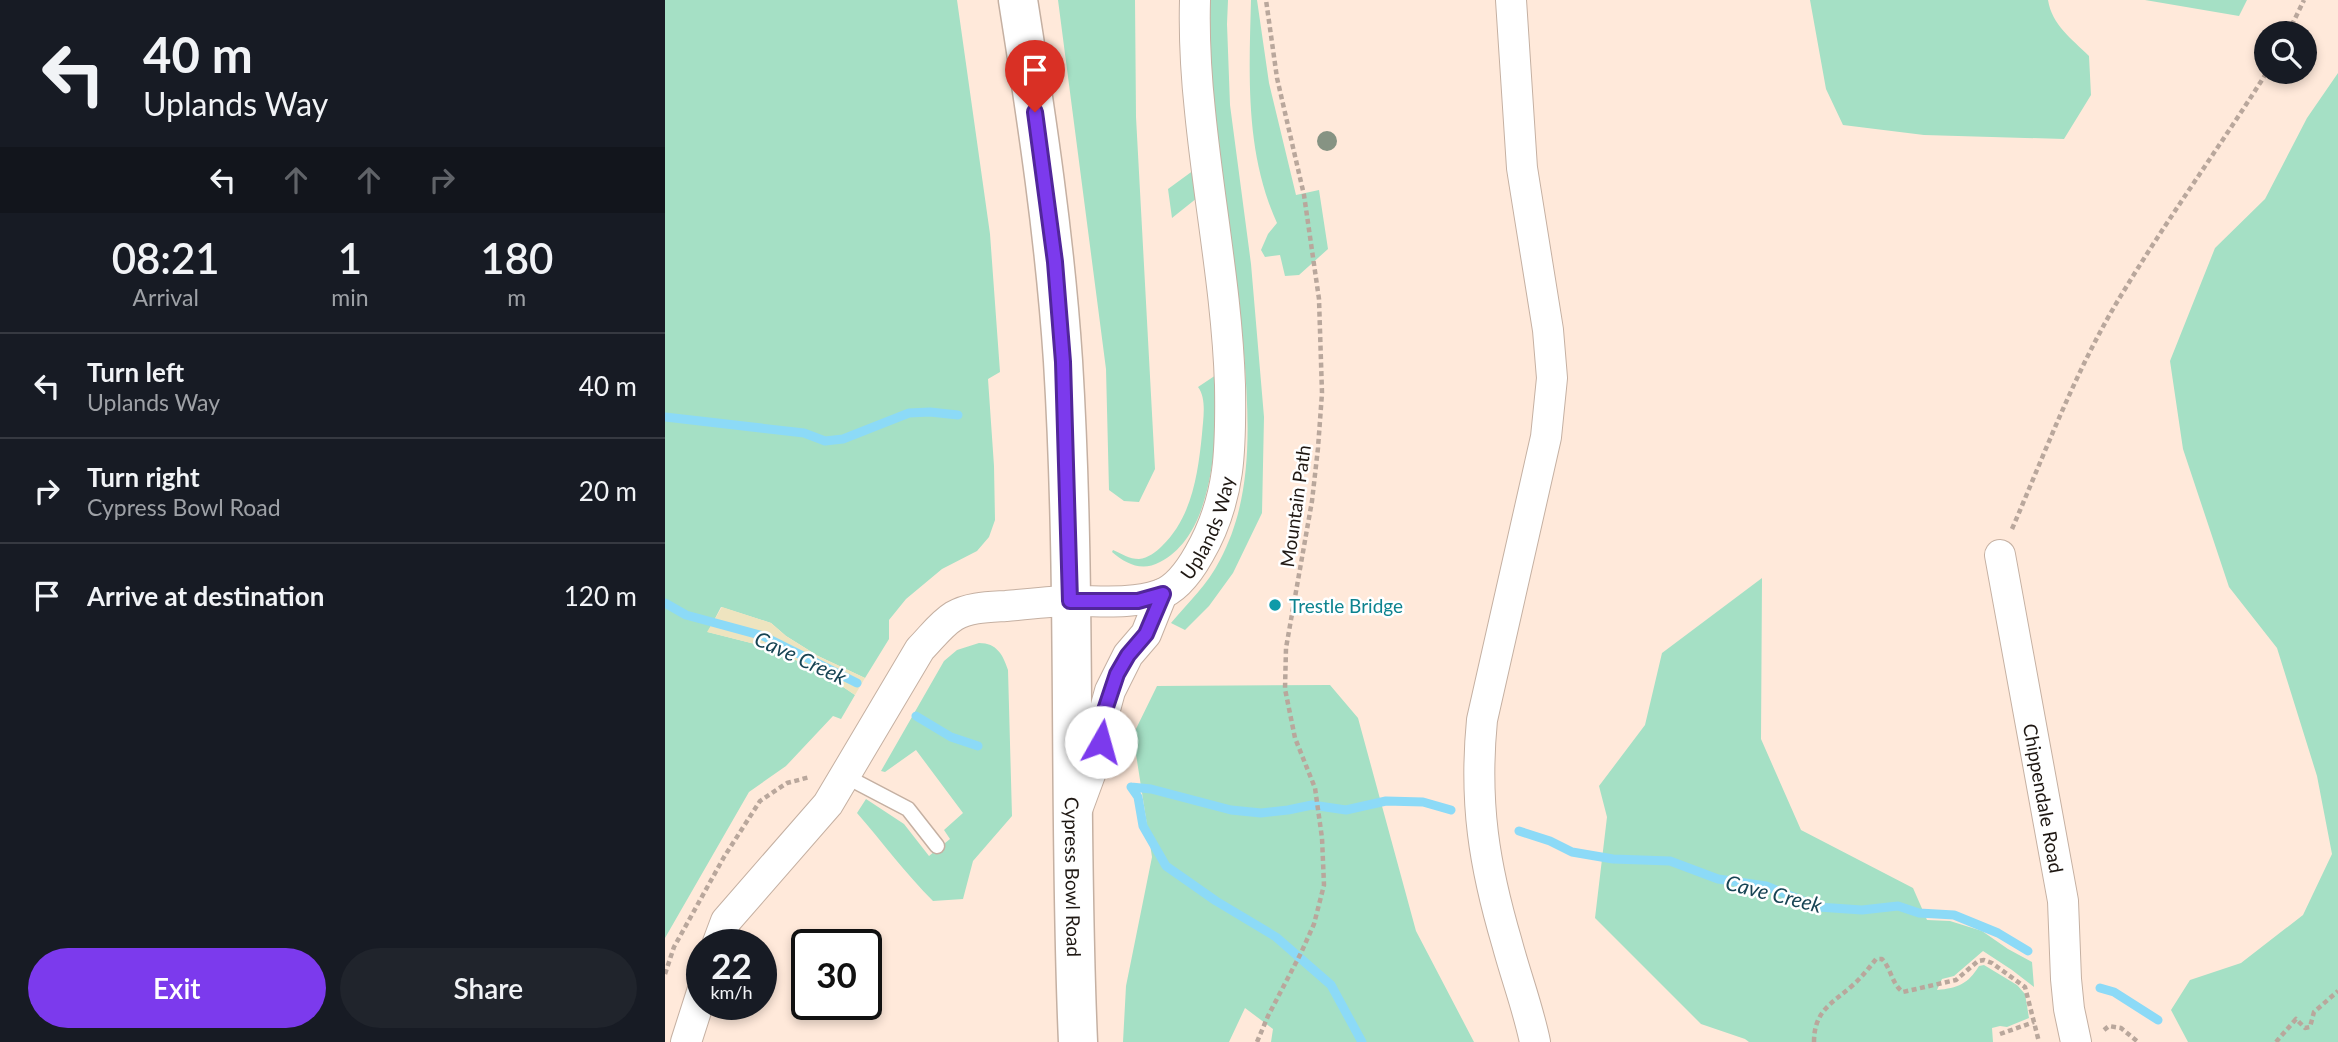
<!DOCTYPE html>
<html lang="en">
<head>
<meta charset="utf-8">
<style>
	:root { --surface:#171b24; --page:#20242c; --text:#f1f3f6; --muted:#9ea1a6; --line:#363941; --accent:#7c3aed }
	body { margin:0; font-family:Lato,sans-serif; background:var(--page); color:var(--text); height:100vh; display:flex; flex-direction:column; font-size:26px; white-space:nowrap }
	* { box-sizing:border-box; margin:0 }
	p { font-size:23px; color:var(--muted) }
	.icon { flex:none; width:38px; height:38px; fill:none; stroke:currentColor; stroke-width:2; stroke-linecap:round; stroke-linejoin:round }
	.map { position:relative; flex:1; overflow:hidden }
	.panel { display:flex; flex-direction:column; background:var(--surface); width:665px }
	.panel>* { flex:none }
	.guide { background:#171b24; color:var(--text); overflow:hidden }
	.buttons { position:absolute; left:1589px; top:21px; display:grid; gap:14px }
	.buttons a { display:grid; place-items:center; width:63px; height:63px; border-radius:50%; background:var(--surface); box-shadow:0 4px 10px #0003; font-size:35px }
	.speed { position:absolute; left:21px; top:929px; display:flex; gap:14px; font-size:35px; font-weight:700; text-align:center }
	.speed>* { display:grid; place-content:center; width:91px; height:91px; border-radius:50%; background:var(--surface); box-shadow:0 4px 10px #0003; line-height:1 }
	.speed small { font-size:18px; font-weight:400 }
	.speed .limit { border:4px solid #111; border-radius:10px; background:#fff; color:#111 }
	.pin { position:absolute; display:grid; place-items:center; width:60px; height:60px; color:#fff; margin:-72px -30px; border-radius:50% 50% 50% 0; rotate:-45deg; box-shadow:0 0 7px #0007 }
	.pin .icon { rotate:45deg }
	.me { position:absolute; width:77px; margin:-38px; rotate:7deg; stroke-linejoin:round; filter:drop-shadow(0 0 5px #0008) }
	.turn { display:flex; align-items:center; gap:24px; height:147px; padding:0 28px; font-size:32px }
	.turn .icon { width:91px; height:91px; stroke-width:2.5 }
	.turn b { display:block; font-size:49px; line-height:60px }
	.lanes { display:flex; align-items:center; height:66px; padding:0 28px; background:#0003; justify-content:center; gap:35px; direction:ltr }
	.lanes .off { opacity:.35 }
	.eta { display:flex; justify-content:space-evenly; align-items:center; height:119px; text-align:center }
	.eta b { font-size:42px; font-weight:600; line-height:49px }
	.cta { display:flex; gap:14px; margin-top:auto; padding:14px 28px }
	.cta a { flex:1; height:80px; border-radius:42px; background:var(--accent); color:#fff; font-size:28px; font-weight:600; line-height:80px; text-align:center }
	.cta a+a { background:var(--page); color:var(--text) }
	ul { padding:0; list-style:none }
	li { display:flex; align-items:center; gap:21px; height:105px; padding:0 28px; border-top:2px solid var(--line) }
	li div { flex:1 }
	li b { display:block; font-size:26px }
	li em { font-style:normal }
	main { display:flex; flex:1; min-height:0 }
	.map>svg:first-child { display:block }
	.green { fill:#a5e0c5 }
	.sand { fill:#eee4bf }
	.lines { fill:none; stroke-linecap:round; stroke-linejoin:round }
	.stream { stroke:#8cdaf7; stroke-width:9 }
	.lane-casing { stroke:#c5b0a2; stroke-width:17 }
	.street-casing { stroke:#c5b0a2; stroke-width:32 }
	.secondary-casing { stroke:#c5b0a2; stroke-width:41 }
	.path { stroke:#b9a79c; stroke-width:4.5; stroke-dasharray:5 3.5; stroke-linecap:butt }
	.lane { stroke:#fff; stroke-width:14 }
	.street { stroke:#fff; stroke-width:30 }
	.secondary { stroke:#fff; stroke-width:38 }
	.tree { fill:#869383 }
	.route-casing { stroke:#51269a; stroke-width:18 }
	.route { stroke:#7c3aed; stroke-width:12 }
	.culture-dot { fill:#0f9aa8; stroke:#fff; stroke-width:2.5 }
	.labels { text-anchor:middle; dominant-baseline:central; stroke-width:5; stroke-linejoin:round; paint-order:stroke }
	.street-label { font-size:19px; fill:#1f1813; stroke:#fff }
	.culture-label { font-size:19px; fill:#0d838f; stroke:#fff; text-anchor:start }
	.water-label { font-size:21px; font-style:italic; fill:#174454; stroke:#fff }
</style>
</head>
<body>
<main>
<section class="panel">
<div class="guide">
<div class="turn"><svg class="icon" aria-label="left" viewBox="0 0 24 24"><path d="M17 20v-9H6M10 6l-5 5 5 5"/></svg><div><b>40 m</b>Uplands Way</div></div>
<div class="lanes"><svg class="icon" aria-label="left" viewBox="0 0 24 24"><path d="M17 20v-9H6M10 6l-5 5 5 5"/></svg><svg class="icon off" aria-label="ahead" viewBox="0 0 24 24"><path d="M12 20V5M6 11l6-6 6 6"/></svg><svg class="icon off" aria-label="ahead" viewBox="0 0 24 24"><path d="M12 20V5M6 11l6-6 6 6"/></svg><svg class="icon off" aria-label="right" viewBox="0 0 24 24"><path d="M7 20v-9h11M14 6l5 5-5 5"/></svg></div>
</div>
<div class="eta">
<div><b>08:21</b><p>Arrival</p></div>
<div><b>1</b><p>min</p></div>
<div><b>180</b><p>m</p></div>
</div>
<ul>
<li><svg class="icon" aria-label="left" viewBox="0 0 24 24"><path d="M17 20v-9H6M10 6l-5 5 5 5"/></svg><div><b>Turn left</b><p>Uplands Way</p></div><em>40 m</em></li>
<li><svg class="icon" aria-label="right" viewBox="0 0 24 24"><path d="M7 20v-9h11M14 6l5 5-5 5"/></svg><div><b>Turn right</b><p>Cypress Bowl Road</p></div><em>20 m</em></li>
<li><svg class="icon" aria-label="arrive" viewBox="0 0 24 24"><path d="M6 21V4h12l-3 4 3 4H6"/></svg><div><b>Arrive at destination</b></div><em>120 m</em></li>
</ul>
<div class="cta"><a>Exit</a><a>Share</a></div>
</section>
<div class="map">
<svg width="1673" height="1042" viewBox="0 0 1673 1042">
	<rect width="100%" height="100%" fill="#ffe9da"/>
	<!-- green -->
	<path class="green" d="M0,0H292L325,234L335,372L323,379L329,466L330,520L324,537L312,551L277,569L241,599L224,620V639L200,678L153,656L121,636L106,623L56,607L43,632L94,645L150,668L190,695L176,719L168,716L121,766L84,792L0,938Z
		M393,0H470L471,117L490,469L474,502L459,501L444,490L441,369Z
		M545,0H563L562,24L565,105L586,264L599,417L597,513L568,573L544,606L520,630L506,623C523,603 543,584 555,560C589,496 584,423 579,353C574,302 568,251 561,200C552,134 542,67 545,0Z
		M586,0H592L604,83L631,195L654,190L663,249L634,275L620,276L615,255L600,257L596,250L603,234L612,223C580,152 584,76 586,0Z
		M1145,0H1383C1387,25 1407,39 1424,56L1426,95L1399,139L1259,135L1178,125L1161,89Z
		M1480,0H1582L1574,16Z
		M1673,73V1042H1523L1506,1010L1525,980L1576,963L1638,915L1667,854L1652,776L1612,648L1564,587L1518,449L1505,361L1550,248L1600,199L1642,118Z
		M529,170L532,198L507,218L503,189Z
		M551,375C552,430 552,533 495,562C477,572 461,564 447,552L448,550C457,554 464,559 474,559C483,558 491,552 497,546C527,517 533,474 537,434C538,419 542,399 533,387Z
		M1097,578L1096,739L1136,830L1248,888L1262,920L1285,921L1317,931L1343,949L1367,962L1369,987L1347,970L1318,951L1289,976L1277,979L1272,990C1293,988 1303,984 1314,966L1319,965L1352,985L1360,994L1364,1018L1342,1027L1335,1026L1327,1028L1328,1042H1084L1080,1039L1036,1024L930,918L942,817L934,786L980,725L997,653Z
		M314,643C332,643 338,655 343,670L347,816L308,861L298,899L268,901C241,874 218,843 192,813L201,799L239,824L264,856L285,839L279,830L298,813L251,750L220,772L216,771L279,661L292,650Z
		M665,685L693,718L751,931L809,1042H606L608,1029L580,1008L564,1042H458L461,986L487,857L468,735L492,686Z"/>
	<!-- sand -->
	<path class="sand" d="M57,607L106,623L121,636L153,656L200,678L190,695L150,668L94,645L42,632Z"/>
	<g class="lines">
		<!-- stream -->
		<path class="stream" d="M0,417L139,433L160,441L178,439L244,413L265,412L293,415
			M0,603L21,615L98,636L192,683
			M251,716L286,737L313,746
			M466,787L473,797L478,826L501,866L551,901L611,937L666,985L697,1042
			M466,787L486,789L566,810L596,813L623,810L647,805L681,810L721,801L758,802L786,810
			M854,831L885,841L907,852L948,859L1005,861L1053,879L1101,886L1153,907L1197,910L1233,906L1254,913L1289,915L1333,933L1363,951
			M1435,988L1449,992L1493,1020"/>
		<defs>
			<path id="lane" d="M180,776L243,809L272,846"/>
			<g id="street">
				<path d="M846,0L857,168L883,330L887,378L881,437L817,720C809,802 819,865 842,943C851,977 863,1008 870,1042"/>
				<path id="s1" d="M1335,555L1398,901L1401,979L1404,1009L1411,1042"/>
				<path d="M413,807L437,742L439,713L445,691L463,655L481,634L497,594"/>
				<path id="s2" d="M52,945L61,921L163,804L255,649C266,638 276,624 289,616C304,607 324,607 341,606C364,604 387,601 410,601C438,601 467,604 494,595C512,589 525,570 534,554C566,499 566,447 565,385C562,293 544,203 535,111C531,74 529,37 530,0"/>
				<path d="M21,1042L37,992"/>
			</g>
			<g id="secondary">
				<path id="s3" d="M353,0C372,120 390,240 398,361C412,588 403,815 413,1042"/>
			</g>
		</defs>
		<!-- lane casing -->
		<use href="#lane" class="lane-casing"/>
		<!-- street casing -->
		<use href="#street" class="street-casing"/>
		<!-- secondary casing -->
		<use href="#secondary" class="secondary-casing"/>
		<!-- path -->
		<path class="path" d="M1623,33L1639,0
			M1347,529C1382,448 1413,364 1460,289C1505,215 1556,145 1602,72
			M0,974L9,947L59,857L95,801L122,783L145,777
			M1439,1030L1444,1026L1456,1028L1473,1042
			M1335,1034L1369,1022
			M592,1042L603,1016L636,953L649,924L659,885L657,838L650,788L630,738L620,689L621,648L647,501L653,448L657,393L654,299L639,195L612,78L601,0
			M1149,1042C1149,1010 1168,1003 1188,985C1197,977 1204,968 1211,959H1217C1226,968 1227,985 1238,992L1291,980L1313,961L1319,960L1327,963L1360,987L1374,1042
			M1611,1042L1631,1019L1640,1028L1645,1027L1649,1012L1673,991"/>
		<!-- lane -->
		<use href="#lane" class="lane"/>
		<!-- street -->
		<use href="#street" class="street"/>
		<!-- secondary -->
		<use href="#secondary" class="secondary"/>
	</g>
	<!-- trees -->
	<circle class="tree" cx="662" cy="141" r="10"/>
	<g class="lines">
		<defs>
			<path id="route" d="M370,112L390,262L398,362L405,601H473L498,594L481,634L463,655L452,674L439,713L436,742"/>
		</defs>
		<!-- route casing -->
		<use href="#route" class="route-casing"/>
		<!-- route -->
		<use href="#route" class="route"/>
	</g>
	<!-- markers -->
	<circle class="culture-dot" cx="610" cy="605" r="7"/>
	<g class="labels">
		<!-- street labels -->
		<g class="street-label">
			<text transform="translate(630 506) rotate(-82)">Mountain Path</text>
			<text stroke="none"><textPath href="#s2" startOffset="702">Uplands Way</textPath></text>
			<text stroke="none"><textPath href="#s1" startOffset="247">Chippendale Road</textPath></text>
			<text stroke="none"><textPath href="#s3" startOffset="880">Cypress Bowl Road</textPath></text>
		</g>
		<!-- culture labels -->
		<g class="culture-label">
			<text x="624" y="605">Trestle Bridge</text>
		</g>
		<!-- water labels -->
		<g class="water-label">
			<text transform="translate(136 657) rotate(25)">Cave Creek</text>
			<text transform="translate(1109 893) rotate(14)">Cave Creek</text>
		</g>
	</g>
</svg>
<div class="buttons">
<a><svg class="icon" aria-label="search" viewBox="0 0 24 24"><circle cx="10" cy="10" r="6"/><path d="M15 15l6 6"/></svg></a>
</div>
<div class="speed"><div>22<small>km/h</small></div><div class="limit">30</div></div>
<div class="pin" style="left:370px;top:112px;background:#d93025"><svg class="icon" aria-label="arrive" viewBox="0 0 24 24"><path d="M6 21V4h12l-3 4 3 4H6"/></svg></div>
<svg class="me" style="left:436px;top:742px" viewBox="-20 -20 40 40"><circle r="19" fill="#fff"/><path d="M0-13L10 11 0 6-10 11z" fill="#7c3aed"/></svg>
</div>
</main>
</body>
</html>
